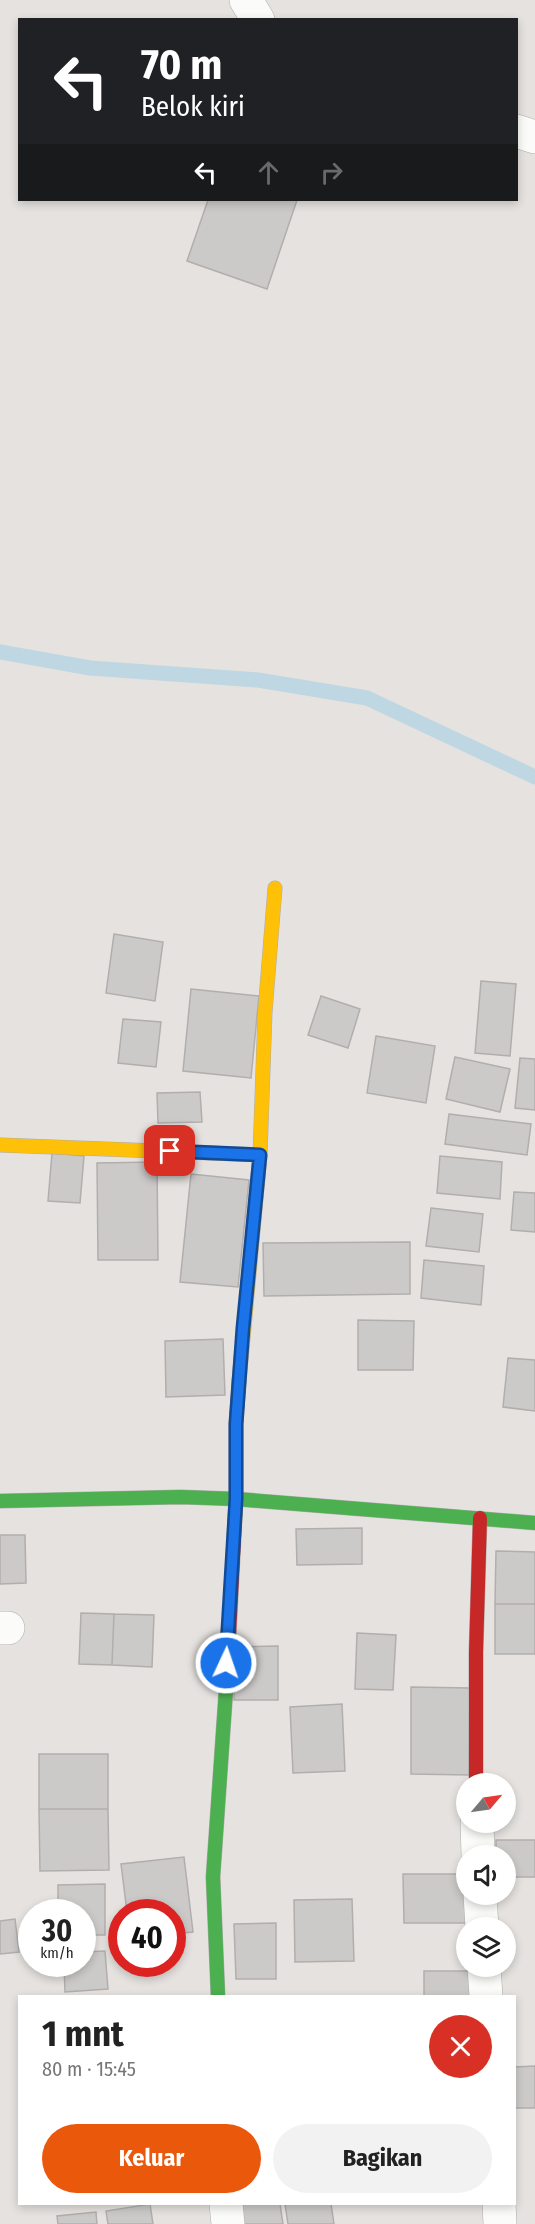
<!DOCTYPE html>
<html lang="id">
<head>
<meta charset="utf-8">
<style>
	:root { --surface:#fff; --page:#f2f2f2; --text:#222; --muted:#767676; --accent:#ea580c }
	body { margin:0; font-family:"Fira Sans Condensed",sans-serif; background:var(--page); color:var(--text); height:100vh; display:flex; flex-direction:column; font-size:22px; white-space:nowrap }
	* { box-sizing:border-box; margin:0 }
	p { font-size:20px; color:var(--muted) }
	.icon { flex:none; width:33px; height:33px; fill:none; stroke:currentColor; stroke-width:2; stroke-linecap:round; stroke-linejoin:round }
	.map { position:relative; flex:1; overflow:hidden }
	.drawer { position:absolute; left:18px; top:1995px; width:498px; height:210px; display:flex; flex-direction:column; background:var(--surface); border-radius:0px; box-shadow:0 3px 9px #0003 }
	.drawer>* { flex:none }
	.hud { position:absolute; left:18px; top:18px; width:500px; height:183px; border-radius:0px; box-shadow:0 3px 9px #0003; background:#202124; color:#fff; overflow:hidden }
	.needle { width:39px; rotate:61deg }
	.controls { position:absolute; left:456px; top:1773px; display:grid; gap:12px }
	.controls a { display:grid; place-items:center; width:60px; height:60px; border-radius:50%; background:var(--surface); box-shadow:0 3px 9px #0003; font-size:30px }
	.speed { position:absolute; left:18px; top:1899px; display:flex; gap:12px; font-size:30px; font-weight:700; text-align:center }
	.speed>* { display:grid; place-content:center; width:78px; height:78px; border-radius:50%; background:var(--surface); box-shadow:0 3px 9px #0003; line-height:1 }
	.speed small { font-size:15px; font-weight:400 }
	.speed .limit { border:9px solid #d22; background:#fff; color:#111 }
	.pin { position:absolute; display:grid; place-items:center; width:51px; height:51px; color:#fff; margin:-26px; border-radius:12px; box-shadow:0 3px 9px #0006 }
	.me { position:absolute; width:66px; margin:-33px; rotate:3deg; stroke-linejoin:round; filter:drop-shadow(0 0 4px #0008) }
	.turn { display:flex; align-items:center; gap:21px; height:126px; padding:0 24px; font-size:27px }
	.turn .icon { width:78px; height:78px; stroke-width:2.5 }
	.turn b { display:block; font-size:42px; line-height:51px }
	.lanes { display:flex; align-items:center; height:57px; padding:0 24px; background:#0003; justify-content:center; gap:30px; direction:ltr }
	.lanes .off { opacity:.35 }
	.round { display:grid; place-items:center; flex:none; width:63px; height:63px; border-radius:32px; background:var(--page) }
	.headline { display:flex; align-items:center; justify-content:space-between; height:102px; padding:0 24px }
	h1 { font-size:36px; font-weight:700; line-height:45px }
	.cta { display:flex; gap:12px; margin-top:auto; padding:12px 24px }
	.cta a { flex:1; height:69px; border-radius:36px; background:var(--accent); color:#fff; font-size:24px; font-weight:700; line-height:69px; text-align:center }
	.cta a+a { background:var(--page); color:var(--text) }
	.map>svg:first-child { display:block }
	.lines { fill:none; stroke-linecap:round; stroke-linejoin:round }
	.stream { stroke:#bed7e2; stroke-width:15 }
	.building { fill:#cccac9; stroke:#b1aead; stroke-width:1.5 }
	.street-casing { stroke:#afadaa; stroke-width:34 }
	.fast-casing { stroke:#afadaa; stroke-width:15 }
	.slow-casing { stroke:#afadaa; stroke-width:15 }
	.jam-casing { stroke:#afadaa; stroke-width:15 }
	.street { stroke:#fbfbfa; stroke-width:33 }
	.fast { stroke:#4caf50; stroke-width:14 }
	.slow { stroke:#ffc107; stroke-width:14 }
	.jam { stroke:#c62828; stroke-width:14 }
	.route-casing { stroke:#114b97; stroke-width:15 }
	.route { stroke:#1a73e8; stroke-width:10 }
</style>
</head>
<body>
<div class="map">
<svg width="535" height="2224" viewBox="0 0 535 2224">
	<rect width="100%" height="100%" fill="#e5e2df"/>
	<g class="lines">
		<!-- stream -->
		<path class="stream" d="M0,652L90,668L258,680L367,698L535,777"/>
	</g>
	<!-- building -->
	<path class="building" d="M208,200H297L267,289L187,261Z
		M114,934L163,942L155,1001L106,993Z
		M481,981L516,984L510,1056L475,1053Z
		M191,989L259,996L251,1078L183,1071Z
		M321,996L360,1009L348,1048L308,1035Z
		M123,1019L161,1022L156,1067L118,1063Z
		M376,1036L435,1046L426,1103L367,1093Z
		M455,1057L510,1069L500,1112L446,1099Z
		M520,1058L535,1059V1110L515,1108Z
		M200,1092L202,1122L158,1123L157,1093Z
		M449,1114L531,1124L527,1155L445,1144Z
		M52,1153L84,1156L80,1203L48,1201Z
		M440,1156L502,1162L500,1199L437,1193Z
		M157,1162L158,1260H98L97,1163Z
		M191,1174L249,1180L238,1287L180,1282Z
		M514,1192L535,1193V1232L511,1230Z
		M431,1208L483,1214L479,1252L426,1246Z
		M410,1242V1294L264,1296L263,1243Z
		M424,1260L484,1266L481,1305L421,1298Z
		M358,1320L414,1321L413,1370H358Z
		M223,1339L225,1395L166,1397L165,1341Z
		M508,1358L535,1360V1411L503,1407Z
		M362,1528V1564L297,1565L296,1529Z
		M0,1535H25L26,1583L0,1584Z
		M496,1551L535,1552V1604H495Z
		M495,1604H535V1654H495Z
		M81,1613L114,1614L112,1665L79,1664Z
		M114,1614L154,1615L152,1667L112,1665Z
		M357,1633L396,1635L393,1690L355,1689Z
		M278,1646V1700H234V1647Z
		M411,1687L470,1688L469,1775L411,1774Z
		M342,1704L345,1771L293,1773L290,1707Z
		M39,1754H108V1809H39Z
		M39,1809H108L109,1870L40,1871Z
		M496,1840H535V1877H506V1856H496Z
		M184,1857L193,1932L172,1934V1912H127L121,1864Z
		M403,1874H466V1894L471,1923H404Z
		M105,1884V1935H82V1912H58V1885Z
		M352,1899L354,1961L295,1962L294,1900Z
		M15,1919L19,1952L0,1954V1921Z
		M276,1923V1979H236L234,1924Z
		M105,1951L108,1989L65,1992L64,1964H82V1952Z
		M424,1971H477V1996H424Z
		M535,2066V2108H514V2067Z
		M150,2204L153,2224H108L106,2211Z
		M240,2204H280L283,2224H243Z
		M285,2204H331L334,2224H288Z
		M96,2212L97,2224H58L57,2216Z"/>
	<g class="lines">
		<defs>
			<path id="street" d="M246,0L258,20
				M516,131L535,137
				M0,1628H8
				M477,1822L478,1856
				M480,1894L482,1928
				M484,1966L486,1996
				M226,2204L228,2224
				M499,2204L500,2224"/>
			<path id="fast" d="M0,1501L181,1497L236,1499L535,1523
				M218,1996L213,1877L227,1675"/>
			<path id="slow" d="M0,1145L260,1155L239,1381
				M260,1155L265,1012L275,888"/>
			<path id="jam" d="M227,1675L236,1499V1423L239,1381
				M476,1784V1652L480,1518"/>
		</defs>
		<!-- street casing -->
		<use href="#street" class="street-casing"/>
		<!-- fast casing -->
		<use href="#fast" class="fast-casing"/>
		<!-- slow casing -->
		<use href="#slow" class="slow-casing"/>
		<!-- jam casing -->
		<use href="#jam" class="jam-casing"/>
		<!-- street -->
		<use href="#street" class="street"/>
		<!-- fast -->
		<use href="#fast" class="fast"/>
		<!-- slow -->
		<use href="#slow" class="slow"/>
		<!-- jam -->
		<use href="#jam" class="jam"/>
	</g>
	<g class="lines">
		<defs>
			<path id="route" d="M170,1151L260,1155L243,1328L236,1424V1499L226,1663"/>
		</defs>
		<!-- route casing -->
		<use href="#route" class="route-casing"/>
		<!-- route -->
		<use href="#route" class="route"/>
	</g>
</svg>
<div class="controls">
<a><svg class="needle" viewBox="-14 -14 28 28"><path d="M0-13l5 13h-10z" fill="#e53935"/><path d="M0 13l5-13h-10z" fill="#767676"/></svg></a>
<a><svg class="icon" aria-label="sound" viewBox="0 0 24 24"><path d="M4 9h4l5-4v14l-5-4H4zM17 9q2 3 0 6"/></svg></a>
<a><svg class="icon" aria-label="layers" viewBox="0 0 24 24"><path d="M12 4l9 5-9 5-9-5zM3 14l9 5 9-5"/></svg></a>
</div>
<div class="speed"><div>30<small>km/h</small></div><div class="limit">40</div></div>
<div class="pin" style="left:170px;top:1151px;background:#d93025"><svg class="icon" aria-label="arrive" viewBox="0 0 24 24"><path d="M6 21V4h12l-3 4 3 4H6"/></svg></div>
<svg class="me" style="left:226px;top:1663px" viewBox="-20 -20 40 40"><circle r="17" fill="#1a73e8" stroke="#fff" stroke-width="3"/><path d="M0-11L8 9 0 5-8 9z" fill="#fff"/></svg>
<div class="hud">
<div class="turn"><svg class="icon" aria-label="left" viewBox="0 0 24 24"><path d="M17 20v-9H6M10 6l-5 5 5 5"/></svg><div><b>70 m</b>Belok kiri</div></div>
<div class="lanes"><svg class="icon" aria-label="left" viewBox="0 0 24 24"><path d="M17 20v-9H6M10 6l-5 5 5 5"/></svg><svg class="icon off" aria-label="ahead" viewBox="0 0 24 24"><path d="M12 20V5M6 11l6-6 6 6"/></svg><svg class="icon off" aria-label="right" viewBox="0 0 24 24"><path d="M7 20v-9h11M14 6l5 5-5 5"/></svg></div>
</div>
<section class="drawer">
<div class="headline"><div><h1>1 mnt</h1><p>80 m · 15:45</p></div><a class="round" style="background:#d93025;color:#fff"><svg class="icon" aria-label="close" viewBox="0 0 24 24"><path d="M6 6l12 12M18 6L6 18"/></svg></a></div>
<div class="cta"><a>Keluar</a><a>Bagikan</a></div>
</section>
</div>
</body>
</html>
